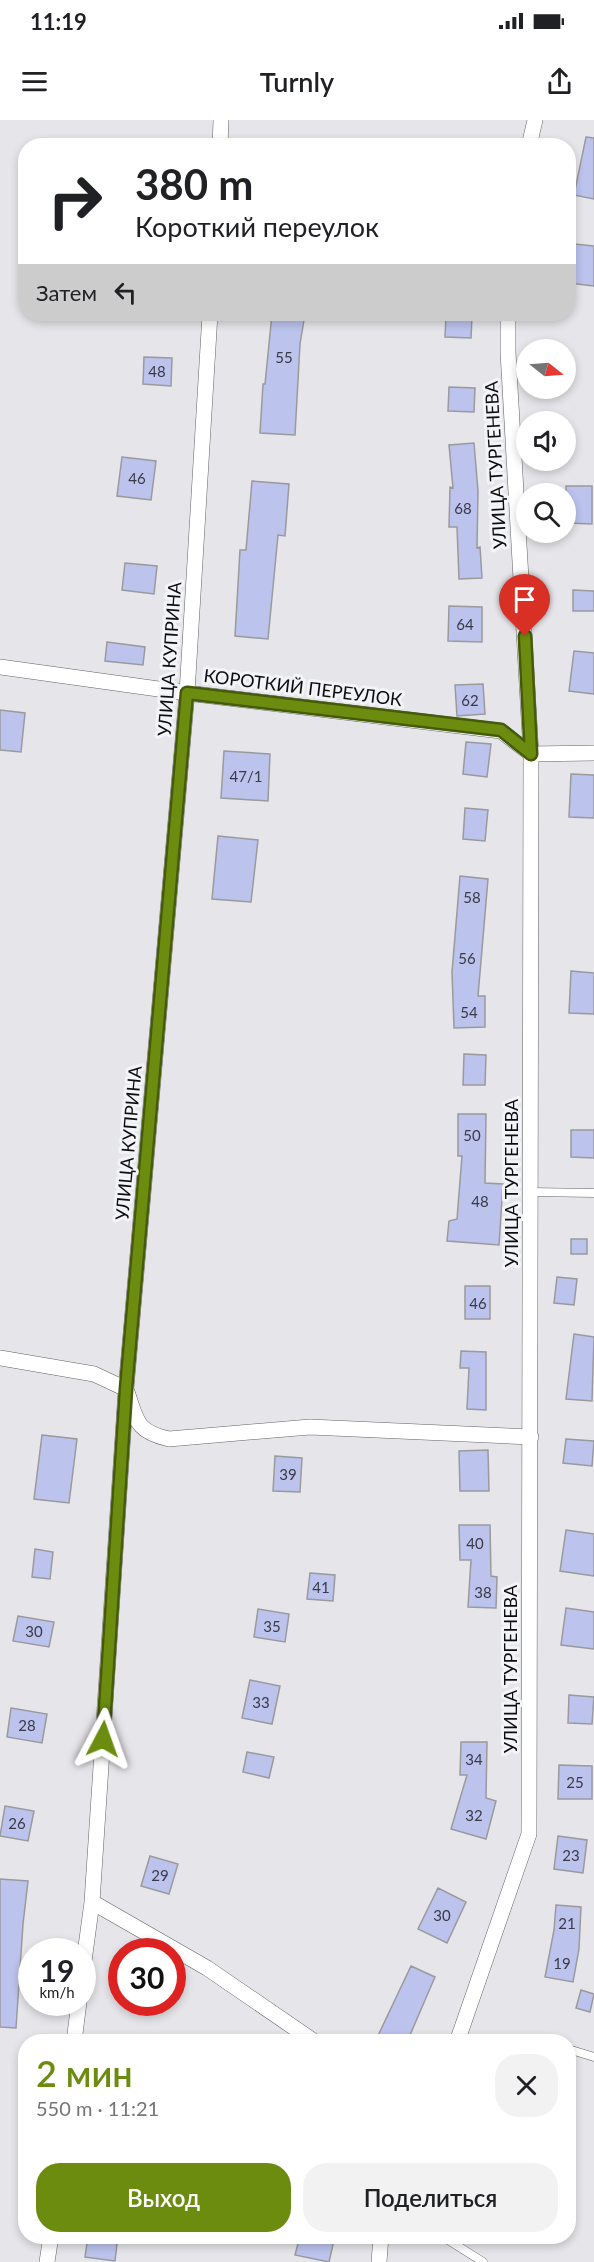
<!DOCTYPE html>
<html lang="ru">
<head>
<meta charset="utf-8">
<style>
	:root { --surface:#fff; --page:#f2f2f2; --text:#202124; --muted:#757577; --accent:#6b8c0f }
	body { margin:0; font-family:Lato,sans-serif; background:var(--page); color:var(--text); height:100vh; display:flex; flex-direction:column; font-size:22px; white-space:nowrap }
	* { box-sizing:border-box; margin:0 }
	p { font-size:20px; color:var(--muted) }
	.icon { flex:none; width:33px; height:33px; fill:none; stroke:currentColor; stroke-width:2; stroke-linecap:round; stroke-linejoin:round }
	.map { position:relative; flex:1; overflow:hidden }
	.side { position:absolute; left:18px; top:1914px; width:558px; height:210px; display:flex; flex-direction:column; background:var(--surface); border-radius:24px; box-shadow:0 3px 9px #0003 }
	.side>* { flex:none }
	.banner { position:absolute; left:18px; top:18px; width:558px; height:183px; border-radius:24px; box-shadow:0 3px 9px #0003; background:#fff; color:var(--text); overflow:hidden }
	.needle { width:39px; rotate:107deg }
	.tools { position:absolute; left:516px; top:219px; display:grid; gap:12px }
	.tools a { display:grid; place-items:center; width:60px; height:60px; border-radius:50%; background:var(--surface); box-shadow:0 3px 9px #0003; font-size:30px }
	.speed { position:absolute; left:18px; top:1818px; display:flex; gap:12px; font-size:30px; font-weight:700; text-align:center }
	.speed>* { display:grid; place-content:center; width:78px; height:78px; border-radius:50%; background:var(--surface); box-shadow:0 3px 9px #0003; line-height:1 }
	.speed small { font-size:15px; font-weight:400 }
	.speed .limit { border:9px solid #d22; background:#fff; color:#111 }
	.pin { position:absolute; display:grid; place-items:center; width:51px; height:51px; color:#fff; margin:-62px -26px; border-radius:50% 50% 50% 0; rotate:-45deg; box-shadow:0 0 6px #0007 }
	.pin .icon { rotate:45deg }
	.me { position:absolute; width:66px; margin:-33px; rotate:4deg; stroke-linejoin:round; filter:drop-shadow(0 0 4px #0008) }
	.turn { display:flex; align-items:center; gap:21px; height:126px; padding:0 18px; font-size:27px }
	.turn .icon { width:78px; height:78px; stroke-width:2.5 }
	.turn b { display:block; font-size:42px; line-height:51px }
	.then { display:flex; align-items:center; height:57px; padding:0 18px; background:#0003; gap:12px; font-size:22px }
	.round { display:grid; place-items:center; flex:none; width:63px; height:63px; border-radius:24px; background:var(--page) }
	.summary { display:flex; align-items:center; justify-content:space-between; height:102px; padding:0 18px }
	h1 { font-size:36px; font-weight:600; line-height:45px; color:var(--accent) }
	.primary-button { display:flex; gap:12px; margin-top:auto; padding:12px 18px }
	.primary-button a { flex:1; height:69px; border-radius:24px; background:var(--accent); color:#fff; font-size:24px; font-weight:600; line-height:69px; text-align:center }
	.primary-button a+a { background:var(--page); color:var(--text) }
	.status { display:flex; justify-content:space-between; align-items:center; height:42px; padding:0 30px; background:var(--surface); direction:ltr }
	.status svg { height:16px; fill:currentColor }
	header { display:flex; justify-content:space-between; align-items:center; height:78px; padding:0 18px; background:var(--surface); font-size:27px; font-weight:600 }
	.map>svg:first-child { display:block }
	.building { fill:#bcc3ed; stroke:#9a9a9d; stroke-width:1.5 }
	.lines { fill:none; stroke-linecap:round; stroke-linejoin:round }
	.service-casing { stroke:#626366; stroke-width:9 }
	.minor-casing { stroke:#626366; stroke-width:16 }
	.service { stroke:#fff; stroke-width:8 }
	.minor { stroke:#fff; stroke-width:15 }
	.route-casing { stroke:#465b0a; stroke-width:15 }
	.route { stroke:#6b8c0f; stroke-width:10 }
	.labels { text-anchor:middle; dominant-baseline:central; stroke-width:6; stroke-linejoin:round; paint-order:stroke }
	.number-label { font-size:15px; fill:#393a46 }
	.street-label { font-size:18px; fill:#0d0d0f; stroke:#f3f4f7 }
</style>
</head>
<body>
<div class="status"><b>11:19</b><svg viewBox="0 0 49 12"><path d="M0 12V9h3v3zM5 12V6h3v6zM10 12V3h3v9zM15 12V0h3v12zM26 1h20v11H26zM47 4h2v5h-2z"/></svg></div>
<header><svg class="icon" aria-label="menu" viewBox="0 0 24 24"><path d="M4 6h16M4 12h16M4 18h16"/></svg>Turnly<svg class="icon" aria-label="share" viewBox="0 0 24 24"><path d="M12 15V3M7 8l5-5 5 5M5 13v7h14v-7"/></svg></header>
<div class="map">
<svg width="594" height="2142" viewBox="0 0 594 2142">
	<rect width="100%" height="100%" fill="#e6e6ea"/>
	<!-- building -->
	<path class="building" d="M586,17L594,18V79L574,75Z
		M574,124L594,126V166L569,163Z
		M272,194H305L300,224L295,315L260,313L263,264H265Z
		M446,196L472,197L471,218L445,217Z
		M144,237L172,238L171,266L143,264Z
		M449,267L475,268L474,292L448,291Z
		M474,323L478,371L477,428L480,427L482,458L459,459L457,407H449L450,367L453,368L449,325Z
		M122,337L156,341L151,380L117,376Z
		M252,361L289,364L285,416L278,415L268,519L235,516L240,430H246Z
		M566,366H592V404L566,403Z
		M125,443L157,446L154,474L122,470Z
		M573,470L594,471V491H573Z
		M449,486L482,487V522L448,521Z
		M107,522L145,527L143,545L105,541Z
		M574,531L594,533V574L569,571Z
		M483,564L485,594L457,596L455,565Z
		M0,590L25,593L21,632L0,630Z
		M466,622L491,624L487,657L463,654Z
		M224,631L270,634L268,681L221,678Z
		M571,654L594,655V698L569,697Z
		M465,688L488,690L485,721L463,719Z
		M218,716L258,720L251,782L212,779Z
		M460,756L488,759L478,876H485V907L454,908L452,852Z
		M571,851L594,853V894L569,893Z
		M464,934L486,935L485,965H463Z
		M458,994H486L485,1063L503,1064L499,1125L447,1121L449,1101L457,1099L462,1036H458Z
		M571,1010H594V1038L571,1037Z
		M571,1119H587V1134H571Z
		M557,1157L577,1159L574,1185L554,1183Z
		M465,1166H490V1199H465Z
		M574,1214L594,1217L592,1281L566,1279Z
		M461,1231L486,1232V1290L467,1289L469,1248H460Z
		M42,1315L77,1319L69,1383L34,1379Z
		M566,1319L594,1321L592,1346L563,1343Z
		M488,1330L489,1371H460L459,1331Z
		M275,1336L302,1338L300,1372L273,1371Z
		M459,1405H490L491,1456L497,1457L496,1488L468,1487L471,1440H460Z
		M566,1410L594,1414V1456L560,1451Z
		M35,1429L53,1432L50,1459L32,1457Z
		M310,1453L335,1455L333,1481L307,1479Z
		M566,1488L594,1492V1529L561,1525Z
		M258,1489L289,1494L285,1522L254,1517Z
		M18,1496L54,1502L49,1527L13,1521Z
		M250,1560L280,1566L272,1604L242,1598Z
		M569,1575L594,1577L592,1604L568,1603Z
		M11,1588L47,1594L42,1623L7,1617Z
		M461,1622H487L486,1678L496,1681L486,1719L451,1709L467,1655H460Z
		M247,1632L274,1637L269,1658L243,1652Z
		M559,1645L592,1646V1679H558Z
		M5,1686L34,1691L28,1721L0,1716Z
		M558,1716L587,1720L583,1753L554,1749Z
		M150,1736L178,1744L169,1774L141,1766Z
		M0,1759L28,1761L23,1804L16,1908L0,1907Z
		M438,1768L466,1782L447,1823L418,1809Z
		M556,1785L581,1787L579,1829L573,1862L545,1857L554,1810Z
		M411,1846L435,1857L407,1922H375Z
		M581,1870L594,1874L590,1892L576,1888Z
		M88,2116H118L115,2141L85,2137Z
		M300,2116H335L329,2142L295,2135Z"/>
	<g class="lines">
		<defs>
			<path id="service" d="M531,1072L594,1073
				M520,1922H531
				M568,1929L594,1937
				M442,2116L483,2142"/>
			<path id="minor" d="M220,26L221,0
				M529,26L535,0
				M0,547L187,573L501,611L531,634L594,633
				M0,1238L94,1254L126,1269C137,1299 134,1311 169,1319L310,1307L531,1317
				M92,1782L207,1848L315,1922
				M82,1856L92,1782L126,1269L187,573L210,194
				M74,1922L79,1882
				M457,1922L529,1714L531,634L508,232V194
				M47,2142L51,2116
				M379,2142L381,2116"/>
		</defs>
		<!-- service casing -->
		<use href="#service" class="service-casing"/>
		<!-- minor casing -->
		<use href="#minor" class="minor-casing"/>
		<!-- service -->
		<use href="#service" class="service"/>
		<!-- minor -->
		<use href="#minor" class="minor"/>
	</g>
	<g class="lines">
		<defs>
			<path id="route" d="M103,1619L126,1269L187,573L501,610L531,634L525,516"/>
		</defs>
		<!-- route casing -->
		<use href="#route" class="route-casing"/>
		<!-- route -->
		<use href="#route" class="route"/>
	</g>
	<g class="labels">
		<!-- number labels -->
		<g class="number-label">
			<text x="284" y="237">55</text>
			<text x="157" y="251">48</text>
			<text x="137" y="358">46</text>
			<text x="463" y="388">68</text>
			<text x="465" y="504">64</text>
			<text x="470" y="580">62</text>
			<text x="246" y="656">47/1</text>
			<text x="472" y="777">58</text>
			<text x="467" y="838">56</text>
			<text x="469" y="892">54</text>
			<text x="472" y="1015">50</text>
			<text x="480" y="1081">48</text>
			<text x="478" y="1183">46</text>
			<text x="288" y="1354">39</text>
			<text x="475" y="1423">40</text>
			<text x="321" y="1467">41</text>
			<text x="483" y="1472">38</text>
			<text x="272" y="1506">35</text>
			<text x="34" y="1511">30</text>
			<text x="261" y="1582">33</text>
			<text x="27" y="1605">28</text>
			<text x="474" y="1639">34</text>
			<text x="575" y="1662">25</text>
			<text x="474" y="1695">32</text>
			<text x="17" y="1703">26</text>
			<text x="571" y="1735">23</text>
			<text x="160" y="1755">29</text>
			<text x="442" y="1795">30</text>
			<text x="567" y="1803">21</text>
			<text x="562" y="1843">19</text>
		</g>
		<!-- street labels -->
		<g class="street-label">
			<text transform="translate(495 345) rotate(-93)">УЛИЦА ТУРГЕНЕВА</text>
			<text transform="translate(169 539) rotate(-86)">УЛИЦА КУПРИНА</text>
			<text transform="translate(303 567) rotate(7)">КОРОТКИЙ ПЕРЕУЛОК</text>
			<text transform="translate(128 1023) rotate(-85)">УЛИЦА КУПРИНА</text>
			<text transform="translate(511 1063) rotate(-90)">УЛИЦА ТУРГЕНЕВА</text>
			<text transform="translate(510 1549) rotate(-90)">УЛИЦА ТУРГЕНЕВА</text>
		</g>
	</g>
</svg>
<div class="tools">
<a><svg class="needle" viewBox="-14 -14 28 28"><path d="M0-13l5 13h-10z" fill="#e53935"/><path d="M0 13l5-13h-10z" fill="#757577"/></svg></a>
<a><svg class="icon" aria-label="sound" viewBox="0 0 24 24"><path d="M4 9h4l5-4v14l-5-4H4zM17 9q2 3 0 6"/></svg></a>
<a><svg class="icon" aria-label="search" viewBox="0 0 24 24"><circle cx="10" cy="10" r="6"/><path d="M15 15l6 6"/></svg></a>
</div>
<div class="speed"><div>19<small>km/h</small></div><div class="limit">30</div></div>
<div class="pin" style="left:525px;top:516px;background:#d93025"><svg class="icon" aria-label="arrive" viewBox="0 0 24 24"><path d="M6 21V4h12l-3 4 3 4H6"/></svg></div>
<svg class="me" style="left:103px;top:1619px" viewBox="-20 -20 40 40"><path d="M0-17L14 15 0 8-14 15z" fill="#6b8c0f" stroke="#fff" stroke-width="4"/></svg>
<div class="banner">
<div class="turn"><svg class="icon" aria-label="right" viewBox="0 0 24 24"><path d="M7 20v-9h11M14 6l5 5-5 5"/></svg><div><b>380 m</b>Короткий переулок</div></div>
<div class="then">Затем<svg class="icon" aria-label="left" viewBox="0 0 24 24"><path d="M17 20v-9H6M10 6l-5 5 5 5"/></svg></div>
</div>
<section class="side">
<div class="summary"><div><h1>2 мин</h1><p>550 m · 11:21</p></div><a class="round"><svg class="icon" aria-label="close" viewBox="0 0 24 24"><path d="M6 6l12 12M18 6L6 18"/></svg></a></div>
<div class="primary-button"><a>Выход</a><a>Поделиться</a></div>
</section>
</div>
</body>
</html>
